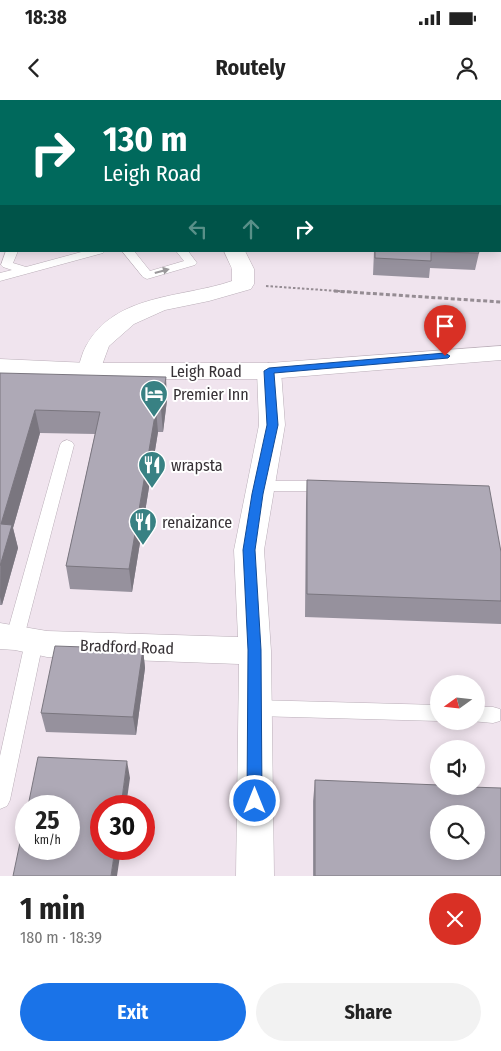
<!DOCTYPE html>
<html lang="en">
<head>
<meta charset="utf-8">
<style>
	:root { --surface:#fff; --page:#f2f2f2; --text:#222; --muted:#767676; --accent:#1a73e8 }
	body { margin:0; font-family:"Fira Sans Condensed",sans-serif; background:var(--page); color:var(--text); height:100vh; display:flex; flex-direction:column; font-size:19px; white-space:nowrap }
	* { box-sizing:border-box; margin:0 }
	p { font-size:16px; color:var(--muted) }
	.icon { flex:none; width:28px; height:28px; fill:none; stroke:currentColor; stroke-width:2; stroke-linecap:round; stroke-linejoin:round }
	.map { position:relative; height:776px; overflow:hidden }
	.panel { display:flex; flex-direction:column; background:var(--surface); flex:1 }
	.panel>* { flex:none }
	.banner { position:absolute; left:0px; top:0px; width:501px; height:152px; box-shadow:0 2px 12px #0003; background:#00695c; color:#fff; overflow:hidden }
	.needle { width:32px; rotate:255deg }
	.controls { position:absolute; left:430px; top:575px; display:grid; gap:10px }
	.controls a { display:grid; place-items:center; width:55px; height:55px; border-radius:50%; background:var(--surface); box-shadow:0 2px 12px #0003; font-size:25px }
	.speed { position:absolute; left:15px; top:695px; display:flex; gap:10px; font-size:25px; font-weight:700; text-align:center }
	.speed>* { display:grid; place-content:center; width:65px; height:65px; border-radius:50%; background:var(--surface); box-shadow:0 2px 12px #0003; line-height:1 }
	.speed small { font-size:12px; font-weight:400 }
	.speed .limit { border:8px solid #d22; background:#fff; color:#111 }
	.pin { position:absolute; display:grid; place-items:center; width:42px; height:42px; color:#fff; margin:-51px -21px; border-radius:50% 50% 50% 0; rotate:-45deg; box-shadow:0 0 5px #0007 }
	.pin .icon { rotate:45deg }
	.me { position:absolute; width:55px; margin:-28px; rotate:0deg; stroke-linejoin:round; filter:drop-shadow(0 0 4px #0008) }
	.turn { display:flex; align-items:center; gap:18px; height:105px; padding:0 20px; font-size:22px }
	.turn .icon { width:65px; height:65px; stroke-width:2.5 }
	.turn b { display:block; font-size:35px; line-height:42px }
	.lanes { display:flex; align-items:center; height:48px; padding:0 20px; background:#0003; justify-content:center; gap:25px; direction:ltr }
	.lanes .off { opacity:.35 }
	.round { display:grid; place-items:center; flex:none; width:52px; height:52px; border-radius:26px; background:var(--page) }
	.headline { display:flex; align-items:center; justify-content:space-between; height:85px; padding:0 20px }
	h1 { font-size:30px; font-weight:700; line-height:38px }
	.primary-button { display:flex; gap:10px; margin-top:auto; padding:10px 20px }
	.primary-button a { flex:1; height:58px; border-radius:30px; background:var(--accent); color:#fff; font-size:20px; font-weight:700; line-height:58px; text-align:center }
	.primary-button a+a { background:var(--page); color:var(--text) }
	.status { display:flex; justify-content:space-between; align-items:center; height:35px; padding:0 25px; background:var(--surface); direction:ltr }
	.status svg { height:14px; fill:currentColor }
	header { display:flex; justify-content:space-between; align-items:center; height:65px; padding:0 20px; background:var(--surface); font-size:22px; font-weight:700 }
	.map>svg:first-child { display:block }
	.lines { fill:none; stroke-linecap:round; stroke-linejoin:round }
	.service-casing { stroke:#baaeb8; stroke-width:1 }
	.minor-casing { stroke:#baaeb8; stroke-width:1 }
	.tertiary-casing { stroke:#baaeb8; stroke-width:1 }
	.path-far1 { stroke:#958c93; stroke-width:2; stroke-dasharray:2.5 2; stroke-linecap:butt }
	.path { stroke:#958c93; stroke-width:3; stroke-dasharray:4 2.5; stroke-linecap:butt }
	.service { fill:#fff; fill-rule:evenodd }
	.minor { fill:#fff; fill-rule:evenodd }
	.tertiary { fill:#fff; fill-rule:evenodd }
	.rail-casing { stroke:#857d83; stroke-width:4 }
	.rail { stroke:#fff; stroke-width:2.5; stroke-dasharray:8; stroke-linecap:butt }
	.wall { fill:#96919d }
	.shaded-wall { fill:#7a767f }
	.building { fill:#aea9b6; stroke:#7a767f; fill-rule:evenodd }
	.oneway { fill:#9a989a }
	.route { fill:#1a73e8; stroke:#114b97 }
	.labels { text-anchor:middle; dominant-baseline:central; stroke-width:4; stroke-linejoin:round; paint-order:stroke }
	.street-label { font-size:16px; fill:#363135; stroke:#fff }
	.poi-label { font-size:16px; fill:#363135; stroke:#fff; text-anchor:start }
</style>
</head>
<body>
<div class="status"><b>18:38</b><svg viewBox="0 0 49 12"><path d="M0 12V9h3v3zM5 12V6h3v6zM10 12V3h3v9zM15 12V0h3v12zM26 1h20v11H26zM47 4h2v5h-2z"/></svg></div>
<header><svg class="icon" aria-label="back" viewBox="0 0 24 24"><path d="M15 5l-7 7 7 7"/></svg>Routely<svg class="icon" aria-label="person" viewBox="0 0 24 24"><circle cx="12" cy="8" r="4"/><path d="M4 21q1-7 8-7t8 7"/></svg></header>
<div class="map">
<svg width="501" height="776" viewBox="0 0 501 776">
	<rect width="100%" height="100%" fill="#f0e4ee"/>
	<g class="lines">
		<defs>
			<path id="service" d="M0,127H1V133H0Z
				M6,151H18L13,163L26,167L85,151H105L103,153L0,181V173L12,170L3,167L1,165Z
				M122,151H134L150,171L184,161L176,151H188L197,163L195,165L147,179L143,177Z
				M67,340L72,342L74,345L24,537L21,542L15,544L9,542L6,537L60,345L62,342Z
				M260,381H326L331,382L333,386L331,390L326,391H260L255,390L253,386L255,382Z
				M34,535L40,537L43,542L10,700L7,706L0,709V656L25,542L28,537Z
				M255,600L439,605V621L255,616L249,614L246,608L249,602Z
				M476,607H493L500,609V621L493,623L471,621H476Z"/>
			<path id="minor" d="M218,0H234V1H218Z
				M436,0H452V1H436Z
				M224,151H245L254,169V184L251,189L209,201L165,210L134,224L109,246L98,276L89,279L80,276L77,271C80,263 82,253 86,246C115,193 183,198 232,181V169Z
				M269,263L278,266L281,271L285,325L264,450L271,551L274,776H236L239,564L47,557L15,550L0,549V523L47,531L238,537L234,450L259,325L257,271L260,266Z"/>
			<path id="tertiary" d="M501,246V260L269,279H89L0,273V259L89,263H269Z"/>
		</defs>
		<!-- service casing -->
		<use href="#service" class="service-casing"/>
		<!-- minor casing -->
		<use href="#minor" class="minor-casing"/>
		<!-- tertiary casing -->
		<use href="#tertiary" class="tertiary-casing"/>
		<!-- path-far1 -->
		<path class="path-far1" d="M266,186L352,192"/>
		<!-- path -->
		<path class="path" d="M334,191L501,202"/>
		<!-- service -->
		<use href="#service" class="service"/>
		<!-- minor -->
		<use href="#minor" class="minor"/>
		<!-- tertiary -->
		<use href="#tertiary" class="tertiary"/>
		<defs>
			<path id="rail" d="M500,40L501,47"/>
		</defs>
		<!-- rail casing -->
		<use href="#rail" class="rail-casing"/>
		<!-- rail -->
		<use href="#rail" class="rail"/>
	</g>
	<!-- wall -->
	<path class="wall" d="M371,0H413V1H371Z
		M0,5H1V82H0Z
		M374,151H478L479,153L475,170L430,168L429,178L373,175Z
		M0,273L167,300L163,332H158L132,492L70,489L66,466L95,334L40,333L13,428L18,448L2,505H0Z
		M307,380L501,452V524L305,517L306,403Z
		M143,549L145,568L136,635L46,632L41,613Z
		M315,680L501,776H313V701Z"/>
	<!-- shaded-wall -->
	<path class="shaded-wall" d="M166,277L167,300L163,332L161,309Z
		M156,309L158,332L132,492L129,469Z
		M35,310L40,333L13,428L18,448L2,505L0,497L1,424Z
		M143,549L145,568L136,635L133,617Z
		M127,661L130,678L126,706H121Z
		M115,749H121L117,776H111Z"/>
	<!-- building -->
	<path class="building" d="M9,0H194V1H9Z
		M371,0H399V1H371Z
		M0,5H1V58H0Z
		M375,151H478L479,153L431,152V161L375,158Z
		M0,273L166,277L161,309H156L129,469L66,466L100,312L35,310L1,424L12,425L0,466Z
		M307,380L489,386L501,452V501L307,494Z
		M55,546L143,549L133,617L41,613Z
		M38,657L127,661L121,706H101V749H115L111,776H13L26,714V749H69V706H28Z
		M315,680L439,685V686L501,688V776H315ZM439,714H476V751H439Z"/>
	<!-- one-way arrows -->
	<defs><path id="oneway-solid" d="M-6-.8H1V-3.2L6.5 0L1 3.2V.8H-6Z" transform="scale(1.25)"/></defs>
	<use class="oneway" href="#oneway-solid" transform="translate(162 171) rotate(-15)"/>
	<!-- route -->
	<path class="route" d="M445,253L450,256L448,258L274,273L278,325L263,394L255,450L261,550L262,701L260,706L255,708L249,706L247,701L248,550L243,450L252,394L267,325L264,271L269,268Z"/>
	<!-- icons -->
	<defs>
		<symbol id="hotel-pin" viewBox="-11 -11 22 30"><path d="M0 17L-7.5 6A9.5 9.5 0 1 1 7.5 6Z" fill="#388183" stroke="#fff"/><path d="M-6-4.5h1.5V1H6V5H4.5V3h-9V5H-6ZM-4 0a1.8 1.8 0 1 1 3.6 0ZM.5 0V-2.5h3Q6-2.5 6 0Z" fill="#fff"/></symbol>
		<symbol id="restaurant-pin" viewBox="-11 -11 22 30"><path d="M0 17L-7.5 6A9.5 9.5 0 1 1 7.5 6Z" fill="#388183" stroke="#fff"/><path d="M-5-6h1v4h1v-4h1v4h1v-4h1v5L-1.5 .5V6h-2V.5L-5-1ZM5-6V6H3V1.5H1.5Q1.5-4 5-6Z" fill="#fff"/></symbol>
	</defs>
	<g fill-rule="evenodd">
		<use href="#hotel-pin" x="138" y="278" width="32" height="43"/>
		<use href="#restaurant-pin" x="136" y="349" width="32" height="43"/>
		<use href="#restaurant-pin" x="127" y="406" width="32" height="43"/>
	</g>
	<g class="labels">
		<!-- street labels -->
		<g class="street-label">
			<text x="206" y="271">Leigh Road</text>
			<text transform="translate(127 547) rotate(2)">Bradford Road</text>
		</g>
		<!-- poi labels -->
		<g class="poi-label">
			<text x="173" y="294">Premier Inn</text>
			<text x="171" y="365">wrapsta</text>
			<text x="162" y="422">renaizance</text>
		</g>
	</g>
</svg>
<div class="controls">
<a><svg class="needle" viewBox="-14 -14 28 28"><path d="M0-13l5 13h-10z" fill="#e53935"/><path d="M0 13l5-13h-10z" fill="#767676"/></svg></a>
<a><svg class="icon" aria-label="sound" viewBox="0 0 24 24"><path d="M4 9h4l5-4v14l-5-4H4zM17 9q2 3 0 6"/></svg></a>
<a><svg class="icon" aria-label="search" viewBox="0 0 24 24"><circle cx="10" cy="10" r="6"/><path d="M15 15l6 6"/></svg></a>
</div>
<div class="speed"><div>25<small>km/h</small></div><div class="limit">30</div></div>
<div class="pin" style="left:445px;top:256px;background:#d93025"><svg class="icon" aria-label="arrive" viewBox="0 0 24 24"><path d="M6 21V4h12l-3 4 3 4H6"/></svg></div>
<svg class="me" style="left:255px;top:701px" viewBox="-20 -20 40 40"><circle r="17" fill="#1a73e8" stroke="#fff" stroke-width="3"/><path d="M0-11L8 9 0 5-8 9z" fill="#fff"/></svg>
<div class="banner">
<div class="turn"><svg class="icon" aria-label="right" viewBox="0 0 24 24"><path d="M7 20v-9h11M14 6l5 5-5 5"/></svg><div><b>130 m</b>Leigh Road</div></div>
<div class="lanes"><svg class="icon off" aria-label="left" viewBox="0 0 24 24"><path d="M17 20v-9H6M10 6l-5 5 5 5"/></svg><svg class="icon off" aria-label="ahead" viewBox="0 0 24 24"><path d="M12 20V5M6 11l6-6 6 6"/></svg><svg class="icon" aria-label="right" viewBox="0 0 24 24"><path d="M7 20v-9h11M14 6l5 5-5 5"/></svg></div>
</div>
</div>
<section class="panel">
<div class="headline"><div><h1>1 min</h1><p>180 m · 18:39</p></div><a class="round" style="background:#d93025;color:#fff"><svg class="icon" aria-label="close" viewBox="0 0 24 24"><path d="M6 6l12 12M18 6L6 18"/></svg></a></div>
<div class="primary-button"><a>Exit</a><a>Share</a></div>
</section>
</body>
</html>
